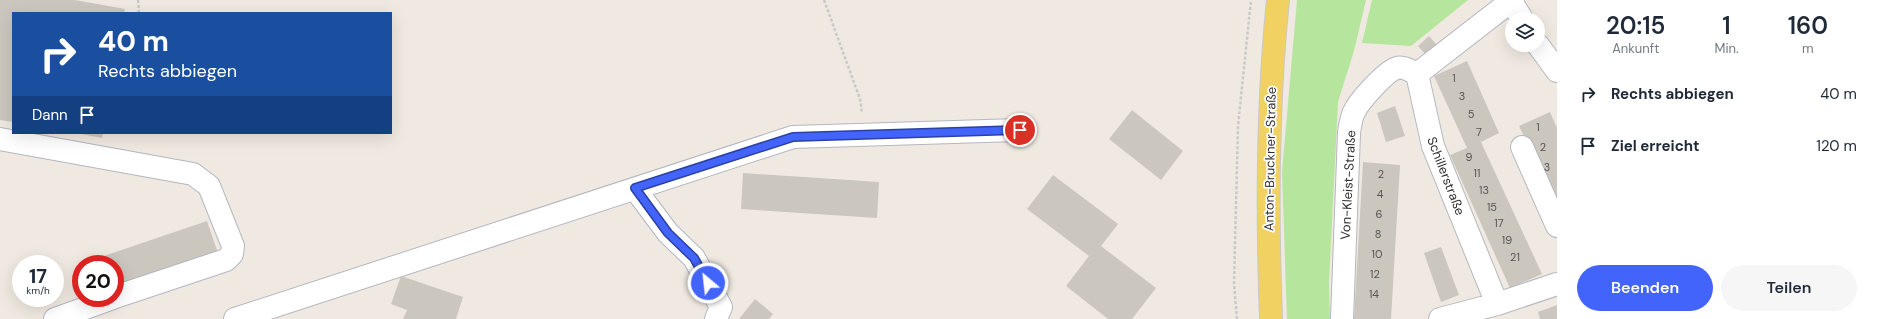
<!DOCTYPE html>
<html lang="de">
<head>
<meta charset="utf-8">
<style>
	:root { --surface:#fff; --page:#f6f6f7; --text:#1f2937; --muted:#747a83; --accent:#4264fb }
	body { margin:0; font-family:"DM Sans",sans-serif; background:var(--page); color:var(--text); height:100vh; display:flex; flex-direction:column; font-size:15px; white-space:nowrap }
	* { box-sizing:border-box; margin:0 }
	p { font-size:13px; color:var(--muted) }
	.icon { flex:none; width:22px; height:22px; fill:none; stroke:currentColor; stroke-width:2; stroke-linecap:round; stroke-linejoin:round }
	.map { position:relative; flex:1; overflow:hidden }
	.side { display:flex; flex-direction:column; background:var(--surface); width:320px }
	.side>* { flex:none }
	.hud { position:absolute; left:12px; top:12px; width:380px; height:122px; border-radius:0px; box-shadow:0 4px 16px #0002; background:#1a4fa0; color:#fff; overflow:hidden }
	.buttons { position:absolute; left:1505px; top:12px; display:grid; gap:8px }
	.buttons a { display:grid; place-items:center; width:40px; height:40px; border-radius:50%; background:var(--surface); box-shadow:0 4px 16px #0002; font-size:20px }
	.speed { position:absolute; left:12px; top:255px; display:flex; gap:8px; font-size:20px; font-weight:700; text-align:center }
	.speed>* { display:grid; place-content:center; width:52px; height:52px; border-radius:50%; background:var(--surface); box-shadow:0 4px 16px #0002; line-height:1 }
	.speed small { font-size:10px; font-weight:400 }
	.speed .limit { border:6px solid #d22; background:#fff; color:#111 }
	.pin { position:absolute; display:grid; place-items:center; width:34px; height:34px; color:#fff; margin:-17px; border:2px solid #fff; border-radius:50%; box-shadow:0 1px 4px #0007 }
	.me { position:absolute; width:44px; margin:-22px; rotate:332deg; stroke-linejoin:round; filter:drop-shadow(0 0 3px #0008) }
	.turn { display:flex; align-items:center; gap:14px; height:84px; padding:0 20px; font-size:18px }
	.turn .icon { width:52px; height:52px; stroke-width:2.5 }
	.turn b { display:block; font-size:28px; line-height:34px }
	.then { display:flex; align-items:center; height:38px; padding:0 20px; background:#0003; gap:8px; font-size:15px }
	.eta { display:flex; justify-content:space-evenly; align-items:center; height:68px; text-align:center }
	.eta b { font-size:24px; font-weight:600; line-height:28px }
	.primary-button { display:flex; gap:8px; margin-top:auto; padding:8px 20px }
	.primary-button a { flex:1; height:46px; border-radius:24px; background:var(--accent); color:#fff; font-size:16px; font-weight:600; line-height:46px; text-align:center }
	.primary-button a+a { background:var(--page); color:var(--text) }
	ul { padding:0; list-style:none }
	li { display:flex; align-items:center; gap:12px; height:52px; padding:0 20px }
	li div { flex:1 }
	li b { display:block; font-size:15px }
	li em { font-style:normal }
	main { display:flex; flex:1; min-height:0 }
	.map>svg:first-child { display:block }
	.green { fill:#b6e59e }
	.building { fill:#cbc7bf }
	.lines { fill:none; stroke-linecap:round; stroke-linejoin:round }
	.minor-casing { stroke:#b4b7c1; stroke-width:24 }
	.major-casing { stroke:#c9c9c9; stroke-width:24 }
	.path { stroke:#c9c9c9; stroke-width:2.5; stroke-dasharray:3 2; stroke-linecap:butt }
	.minor { stroke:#fff; stroke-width:22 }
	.major { stroke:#f2d163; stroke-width:22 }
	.route-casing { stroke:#2b41a3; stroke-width:10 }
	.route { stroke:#4264fb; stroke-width:7 }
	.labels { text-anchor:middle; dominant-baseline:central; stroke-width:3.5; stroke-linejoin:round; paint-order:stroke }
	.number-label { font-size:11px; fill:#555452 }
	.street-label { font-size:13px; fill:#2e2e2e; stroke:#fff }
</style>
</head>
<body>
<main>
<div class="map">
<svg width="1557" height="319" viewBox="0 0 1557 319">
	<rect width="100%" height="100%" fill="#efe9e1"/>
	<!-- green -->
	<path class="green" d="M1297,0H1366L1354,51L1338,102L1329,282L1330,319H1287L1282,172Z
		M1372,0H1468L1411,46L1362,43Z"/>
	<!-- building -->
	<path class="building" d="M0,0H75L125,9L124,13H13V122L0,120Z
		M1429,36L1437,45L1426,55L1418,46Z
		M1467,61L1499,133L1481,142L1542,274L1510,288L1450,155L1467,148L1434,76Z
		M1395,106L1405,136L1386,142L1377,113Z
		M1132,110L1183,151L1161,180L1109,139Z
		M1550,112L1557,128V208L1519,126Z
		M76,133H103L102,138Z
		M1363,162L1400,165L1391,319H1354Z
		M743,173L879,182L877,218L741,209Z
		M1053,175L1118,224L1101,246L1156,288L1132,319H1108L1066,286L1089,256L1027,209Z
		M207,221L218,253L115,287V264H97L95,259Z
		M1441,247L1459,295L1441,302L1424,253Z
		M401,276L463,297L456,319H403L407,310L391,304Z
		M755,299L773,314L769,319H739Z
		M1557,305V319H1540L1538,312Z"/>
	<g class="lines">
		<defs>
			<path id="minor" d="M1513,0L1511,1L1522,19
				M1538,45L1557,71
				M0,139L193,174L209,186L233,246L232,254L226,260L115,297
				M1522,147L1557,226
				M635,189L668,233L694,258L721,307L716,319
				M1497,304L1433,146L1417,74L1511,1
				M55,319L113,298
				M235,319L793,137L1020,130
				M1342,319L1349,133C1350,126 1351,118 1354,112C1359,101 1386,71 1397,68C1403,66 1411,71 1417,74
				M1440,319L1497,304L1557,284"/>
			<path id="major" d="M1271,319C1267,213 1267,106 1278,0"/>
		</defs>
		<!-- minor casing -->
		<use href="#minor" class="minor-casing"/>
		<!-- major casing -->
		<use href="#major" class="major-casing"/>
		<!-- path -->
		<path class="path" d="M138,0L139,13
			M824,0L860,99L862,113
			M1237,319L1234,284L1238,126L1251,0"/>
		<!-- minor -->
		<use href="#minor" class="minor"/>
		<!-- major -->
		<use href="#major" class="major"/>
	</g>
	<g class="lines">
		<defs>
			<path id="route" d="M708,283L694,258L668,233L635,188L793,137L1020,130"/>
		</defs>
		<!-- route casing -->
		<use href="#route" class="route-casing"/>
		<!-- route -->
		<use href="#route" class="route"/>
	</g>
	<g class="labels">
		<!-- number labels -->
		<g class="number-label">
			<text x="1454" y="78">1</text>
			<text x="1462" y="96">3</text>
			<text x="1471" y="114">5</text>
			<text x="1538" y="127">1</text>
			<text x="1479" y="132">7</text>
			<text x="1543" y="147">2</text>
			<text x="1469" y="157">9</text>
			<text x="1547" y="167">3</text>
			<text x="1477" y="173">11</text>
			<text x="1381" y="174">2</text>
			<text x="1484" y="190">13</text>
			<text x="1380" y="194">4</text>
			<text x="1492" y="207">15</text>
			<text x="1379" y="214">6</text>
			<text x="1499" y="223">17</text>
			<text x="1378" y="234">8</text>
			<text x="1507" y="240">19</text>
			<text x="1377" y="254">10</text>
			<text x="1515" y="257">21</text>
			<text x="1375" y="274">12</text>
			<text x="1374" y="294">14</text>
		</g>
		<!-- street labels -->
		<g class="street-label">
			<text transform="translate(1270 159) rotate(-89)">Anton-Bruckner-Straße</text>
			<text transform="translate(1446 176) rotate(69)">Schillerstraße</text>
			<text transform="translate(1348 185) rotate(-87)">Von-Kleist-Straße</text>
		</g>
	</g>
</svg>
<div class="buttons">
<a><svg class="icon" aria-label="layers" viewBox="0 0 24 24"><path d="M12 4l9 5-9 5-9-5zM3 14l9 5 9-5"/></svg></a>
</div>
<div class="speed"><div>17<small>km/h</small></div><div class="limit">20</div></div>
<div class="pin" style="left:1020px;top:130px;background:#d93025"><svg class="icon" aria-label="arrive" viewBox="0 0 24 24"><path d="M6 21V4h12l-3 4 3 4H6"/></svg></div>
<svg class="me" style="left:708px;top:283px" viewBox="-20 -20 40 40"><circle r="17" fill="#4264fb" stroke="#fff" stroke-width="3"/><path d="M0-11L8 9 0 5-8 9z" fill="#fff"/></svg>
<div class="hud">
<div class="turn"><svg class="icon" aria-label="right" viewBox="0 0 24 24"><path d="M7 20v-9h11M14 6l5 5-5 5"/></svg><div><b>40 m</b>Rechts abbiegen</div></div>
<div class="then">Dann<svg class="icon" aria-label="arrive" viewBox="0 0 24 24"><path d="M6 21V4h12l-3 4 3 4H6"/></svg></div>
</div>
</div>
<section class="side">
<div class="eta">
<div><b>20:15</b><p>Ankunft</p></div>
<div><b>1</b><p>Min.</p></div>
<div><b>160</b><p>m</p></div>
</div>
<ul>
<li><svg class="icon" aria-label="right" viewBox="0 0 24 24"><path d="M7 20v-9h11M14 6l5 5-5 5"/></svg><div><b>Rechts abbiegen</b></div><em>40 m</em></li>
<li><svg class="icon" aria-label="arrive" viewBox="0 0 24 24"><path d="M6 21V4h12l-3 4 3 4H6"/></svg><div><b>Ziel erreicht</b></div><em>120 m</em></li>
</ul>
<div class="primary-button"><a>Beenden</a><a>Teilen</a></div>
</section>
</main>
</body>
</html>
